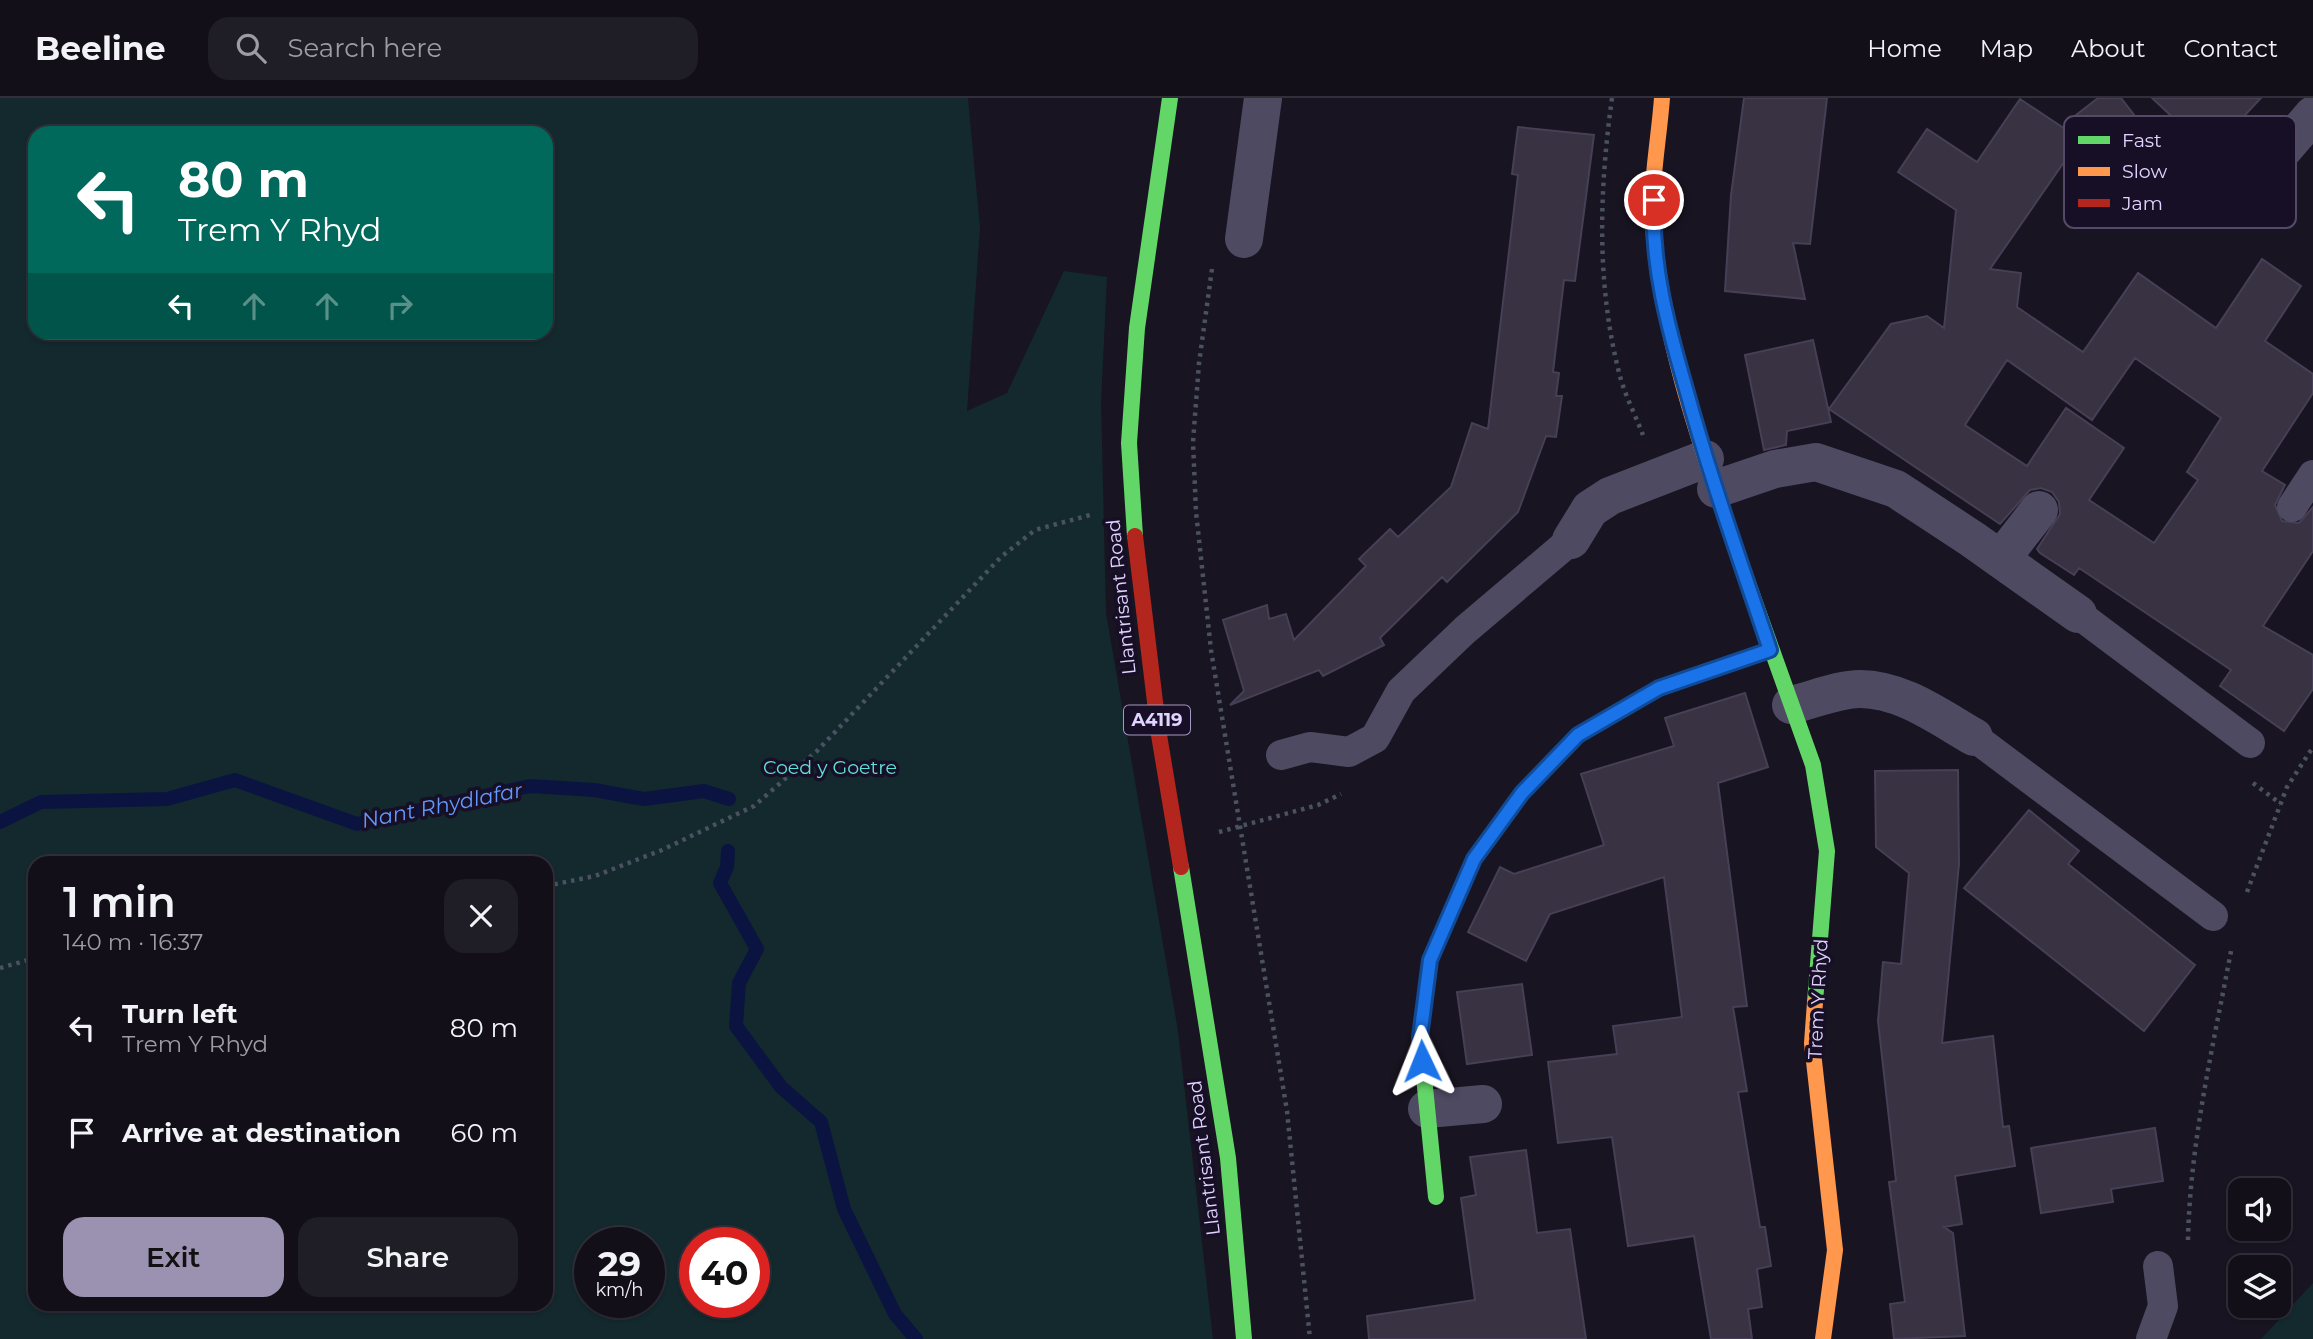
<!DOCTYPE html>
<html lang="en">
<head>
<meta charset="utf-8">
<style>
	:root { --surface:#120f19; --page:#1f1d26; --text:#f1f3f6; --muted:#9c9ca2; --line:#312f38; --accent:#9b91b1 }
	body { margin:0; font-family:Montserrat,sans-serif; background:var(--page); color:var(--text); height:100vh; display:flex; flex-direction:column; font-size:26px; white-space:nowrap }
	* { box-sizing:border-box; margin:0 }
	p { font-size:23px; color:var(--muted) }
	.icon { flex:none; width:38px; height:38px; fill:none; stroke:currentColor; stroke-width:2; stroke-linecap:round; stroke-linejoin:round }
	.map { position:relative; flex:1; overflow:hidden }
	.side { position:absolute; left:28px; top:758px; width:525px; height:455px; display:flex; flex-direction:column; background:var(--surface); border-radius:21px; box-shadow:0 2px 5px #0004,0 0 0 2px var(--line) }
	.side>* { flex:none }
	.guide { position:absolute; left:28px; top:28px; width:525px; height:214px; border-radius:21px; box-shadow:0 2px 5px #0004,0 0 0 2px var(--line); background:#00695c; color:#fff; overflow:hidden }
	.fabs { position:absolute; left:2228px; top:1080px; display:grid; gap:14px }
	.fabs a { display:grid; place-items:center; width:63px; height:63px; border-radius:14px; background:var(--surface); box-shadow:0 2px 5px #0004,0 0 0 2px var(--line); font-size:35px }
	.speed { position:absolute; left:574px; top:1129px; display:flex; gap:14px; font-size:35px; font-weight:700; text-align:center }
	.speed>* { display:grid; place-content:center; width:91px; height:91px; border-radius:50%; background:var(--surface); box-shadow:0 2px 5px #0004,0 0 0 2px var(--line); line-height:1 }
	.speed small { font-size:18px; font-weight:400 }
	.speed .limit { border:10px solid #d22; background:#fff; color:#111 }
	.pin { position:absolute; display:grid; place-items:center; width:60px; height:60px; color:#fff; margin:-30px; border:4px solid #fff; border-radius:50%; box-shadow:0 2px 7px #0007 }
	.me { position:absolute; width:77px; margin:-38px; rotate:358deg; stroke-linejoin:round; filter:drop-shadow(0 0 5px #0008) }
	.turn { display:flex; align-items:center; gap:24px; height:147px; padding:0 35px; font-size:32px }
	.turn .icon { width:91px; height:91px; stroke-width:2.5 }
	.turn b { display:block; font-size:49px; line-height:60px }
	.lanes { display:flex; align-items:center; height:66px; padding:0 35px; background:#0003; justify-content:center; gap:35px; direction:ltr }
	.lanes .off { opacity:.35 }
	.round { display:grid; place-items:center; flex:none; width:74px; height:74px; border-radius:21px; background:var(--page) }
	.head { display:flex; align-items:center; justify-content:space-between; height:119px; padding:0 35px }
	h1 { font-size:42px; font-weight:600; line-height:52px }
	.cta { display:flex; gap:14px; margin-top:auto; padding:14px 35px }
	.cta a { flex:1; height:80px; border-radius:21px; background:var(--accent); color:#111; font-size:28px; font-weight:600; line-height:80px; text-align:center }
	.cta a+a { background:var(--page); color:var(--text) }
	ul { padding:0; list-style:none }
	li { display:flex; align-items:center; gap:21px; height:105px; padding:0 35px }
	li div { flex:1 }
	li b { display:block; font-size:26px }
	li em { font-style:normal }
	header { display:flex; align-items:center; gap:42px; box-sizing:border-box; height:98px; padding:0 35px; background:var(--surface); border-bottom:2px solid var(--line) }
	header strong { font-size:33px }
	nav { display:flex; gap:38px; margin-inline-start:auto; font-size:24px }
	.search { width:490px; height:63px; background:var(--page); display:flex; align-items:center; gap:18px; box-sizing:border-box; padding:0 24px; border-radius:21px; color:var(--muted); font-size:26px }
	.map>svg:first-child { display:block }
	.green { fill:#13292e; fill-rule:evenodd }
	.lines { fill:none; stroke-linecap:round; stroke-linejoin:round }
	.stream { stroke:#0b1441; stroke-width:14 }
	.building { fill:#383243; stroke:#473f55; stroke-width:2; fill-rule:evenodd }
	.path { stroke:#4a5262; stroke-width:4.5; stroke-dasharray:3.5 5; stroke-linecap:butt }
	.lane { stroke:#4e4a62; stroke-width:30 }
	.street { stroke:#4e4a62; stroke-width:38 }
	.fast { stroke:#63d668; stroke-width:16 }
	.slow { stroke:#ff974d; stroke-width:16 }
	.jam { stroke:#b3261e; stroke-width:16 }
	.route-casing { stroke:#114b97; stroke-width:18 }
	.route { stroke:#1a73e8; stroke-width:12 }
	.labels { text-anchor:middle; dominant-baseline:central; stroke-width:7; stroke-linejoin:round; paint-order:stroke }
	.shield { fill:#170f26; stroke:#a499be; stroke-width:2 }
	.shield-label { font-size:18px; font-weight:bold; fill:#e1d4ff }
	.street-label { font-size:19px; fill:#e1d4ff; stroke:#170f26 }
	.park-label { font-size:19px; fill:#5ee1d8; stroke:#170f26 }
	.water-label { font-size:21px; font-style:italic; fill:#6299ff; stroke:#170f26 }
	.key { fill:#170f26; stroke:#544a67; stroke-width:2 }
	.key-label { font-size:19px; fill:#e1d4ff }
</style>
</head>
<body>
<header>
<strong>Beeline</strong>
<div class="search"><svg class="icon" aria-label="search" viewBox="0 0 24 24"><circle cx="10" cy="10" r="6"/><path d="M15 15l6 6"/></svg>Search here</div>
<nav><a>Home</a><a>Map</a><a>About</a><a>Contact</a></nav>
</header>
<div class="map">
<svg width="2313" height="1241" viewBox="0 0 2313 1241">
	<rect width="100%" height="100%" fill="#181421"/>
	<!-- green -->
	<path class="green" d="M0,0H968L980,130L967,313L1007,295L1064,173L1107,179L1101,305L1106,515L1178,933L1213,1241H0ZM35,35H546V234H35ZM35,765H546V1206H35ZM590,1144H649V1204H590ZM695,1144H754V1204H695Z
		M2313,1185V1241H2261Z"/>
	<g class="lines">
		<!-- stream -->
		<path class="stream" d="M0,724L41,704L167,701L235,682L357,726L530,688L594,692L644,701L704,693L729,701
			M728,753L727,769L720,785L757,851L739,885L736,928L781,989L821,1024L844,1111L895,1216L916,1241"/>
	</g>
	<!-- building -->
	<path class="building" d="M1744,0H1827L1810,146L1793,145L1805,201L1725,193L1731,97Z
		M2098,0H2121L2145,31L2103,63L2071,21Z
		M2152,0H2261L2210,54Z
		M2020,1L2080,41L1990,171L2021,175L2017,209L2083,254L2138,175L2216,230L2262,161L2301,188L2265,243L2313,276V295L2262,373L2285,387L2275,407L2282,423L2299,425L2313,409V453L2263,528L2313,557V591L2284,633L2220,588L2231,572L2079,470L2074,477L2040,455L2037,451L2060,416L2059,404L2052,394L2041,390L2030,392L2000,426L1829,311L1891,226L1927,218L1944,230L1956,112L1898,74L1927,31L1977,64ZM2135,260L2221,320L2187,374L2198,382L2154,445L2089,402L2124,350L2066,310L2027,368L1965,327L2007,262L2092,322Z
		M1518,29L1594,37L1575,183L1564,182L1553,274L1559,275L1556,298H1562L1556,339L1546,338L1518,414L1447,484L1442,479L1380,540L1384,547L1323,578L1319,572L1230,607L1244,593L1223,522L1267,507L1269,521L1286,516L1294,542L1366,468L1359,461L1390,431L1398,439L1451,389L1472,325L1488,331L1518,77L1512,76Z
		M1813,242L1831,324L1787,333L1786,347L1764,352L1745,257Z
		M1745,595L1768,669L1718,685L1747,908L1733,909L1747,993L1738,994L1760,1129H1765L1771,1168L1757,1171L1762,1209L1748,1211L1752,1241H1711L1694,1138L1628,1148L1612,1039L1558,1045L1548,964L1617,956L1613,928L1682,919L1664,779L1550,816L1526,863L1468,834L1500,769L1514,776L1604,747L1581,676L1674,648L1665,620Z
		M1958,672L1959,766L1942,945L1993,938L2003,1029L2009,1028L2015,1068L1955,1078L1962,1126L1944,1129L1953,1135L1965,1238L1894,1241L1890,1206L1905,1204L1889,1084L1896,1083L1878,923L1883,864L1901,866L1909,775L1876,749L1875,673Z
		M2029,712L2079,753L2068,766L2195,867L2144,933L1964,790Z
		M1522,886L1532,957L1467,966L1457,894Z
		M2155,1030L2163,1083L2111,1091L2113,1104L2041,1115L2031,1050Z
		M1526,1052L1537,1135L1570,1131L1586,1241H1369L1367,1218L1475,1202L1461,1100L1476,1097L1470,1059Z"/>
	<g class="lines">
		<!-- path -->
		<path class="path" d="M1612,0C1599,94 1596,190 1621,282C1627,301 1636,319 1643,337
			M1212,171L1199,265L1193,344L1196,414L1211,552L1287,1013L1310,1241
			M2253,685L2281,706
			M1219,734L1318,707L1341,696
			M546,788L595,778L662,752L754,708L817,653L1001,459L1035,432L1090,417
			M2247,794L2287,689L2313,649
			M0,870L35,860
			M2188,1142C2190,1045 2213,949 2231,853"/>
		<!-- lane -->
		<path class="lane" d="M2292,409L2313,377
			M2078,516L2250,645
			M1974,639L2213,818
			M1281,657L1310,649L1349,654L1375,640L1401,593L1465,532L1571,442
			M2151,1241L2163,1208L2158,1168"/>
		<!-- street -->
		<path class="street" d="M2243,98L2313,17
			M1244,141L1263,0
			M1716,391L1775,371L1816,364L1896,391L1972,441L2078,516
			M1571,442L1590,411L1610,398L1705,361
			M2001,461L2039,412
			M1791,607C1813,602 1838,591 1860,591C1902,591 1939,619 1974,639
			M1427,1011L1483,1006"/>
		<!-- fast -->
		<path class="fast" d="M1135,438L1129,345L1137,230L1170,0
			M1734,446L1813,667L1827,753L1815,904
			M1181,769L1228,1060L1244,1241
			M1436,1099L1420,939L1430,862L1474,761L1522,695L1578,637L1659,590L1770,552"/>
		<!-- slow -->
		<path class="slow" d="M1662,0C1659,41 1650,86 1653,127C1662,236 1699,343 1734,446
			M1815,904L1812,945L1835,1152L1823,1241"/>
		<!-- jam -->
		<path class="jam" d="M1135,438L1159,637L1181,769"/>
	</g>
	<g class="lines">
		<defs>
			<path id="route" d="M1422,963L1420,939L1430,862L1474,761L1522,695L1578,637L1659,590L1770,552C1741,465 1710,379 1686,291C1668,229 1651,167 1654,102"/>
		</defs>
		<!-- route casing -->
		<use href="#route" class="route-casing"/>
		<!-- route -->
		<use href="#route" class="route"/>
	</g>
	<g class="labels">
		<!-- shield labels -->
		<rect class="shield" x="1124" y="607.5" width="66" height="29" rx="5"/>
		<g class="shield-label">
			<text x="1157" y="622">A4119</text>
		</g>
		<!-- street labels -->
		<g class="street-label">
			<text transform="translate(1121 499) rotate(-96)">Llantrisant Road</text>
			<text transform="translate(1818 901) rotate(-87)">Trem Y Rhyd</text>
			<text transform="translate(1204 1060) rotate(-97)">Llantrisant Road</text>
		</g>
		<!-- park labels -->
		<g class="park-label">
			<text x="830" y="669">Coed y Goetre</text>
		</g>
		<!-- water labels -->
		<g class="water-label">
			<text transform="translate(442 707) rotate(-11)">Nant Rhydlafar</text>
		</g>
	</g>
	<!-- legend -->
	<rect x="2064" y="18" width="232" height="112" rx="10" class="key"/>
	<rect x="2078" y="38" width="32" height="8" fill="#63d668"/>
	<rect x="2078" y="69" width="32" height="9" fill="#ff974d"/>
	<rect x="2078" y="101" width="32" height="8" fill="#b3261e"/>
	<g class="key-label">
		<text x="2122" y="49">Fast</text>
		<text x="2122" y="80">Slow</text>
		<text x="2122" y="112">Jam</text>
	</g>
</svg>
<div class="fabs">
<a><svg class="icon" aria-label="sound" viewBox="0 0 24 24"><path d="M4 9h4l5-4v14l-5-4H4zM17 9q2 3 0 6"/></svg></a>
<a><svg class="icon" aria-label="layers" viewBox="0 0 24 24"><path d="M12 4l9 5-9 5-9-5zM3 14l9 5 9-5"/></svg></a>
</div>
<div class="speed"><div>29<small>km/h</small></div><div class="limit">40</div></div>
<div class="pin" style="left:1654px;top:102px;background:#d93025"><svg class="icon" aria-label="arrive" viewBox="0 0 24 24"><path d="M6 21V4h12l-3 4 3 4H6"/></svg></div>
<svg class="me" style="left:1422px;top:963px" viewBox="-20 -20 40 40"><path d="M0-17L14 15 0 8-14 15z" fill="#1a73e8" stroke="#fff" stroke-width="4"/></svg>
<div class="guide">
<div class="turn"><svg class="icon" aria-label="left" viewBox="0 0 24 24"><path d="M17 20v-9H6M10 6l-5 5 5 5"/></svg><div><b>80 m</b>Trem Y Rhyd</div></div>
<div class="lanes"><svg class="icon" aria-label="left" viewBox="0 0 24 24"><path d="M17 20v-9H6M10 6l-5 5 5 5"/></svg><svg class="icon off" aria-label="ahead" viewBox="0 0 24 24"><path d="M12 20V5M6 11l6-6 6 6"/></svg><svg class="icon off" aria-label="ahead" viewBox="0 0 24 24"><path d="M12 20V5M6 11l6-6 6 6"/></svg><svg class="icon off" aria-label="right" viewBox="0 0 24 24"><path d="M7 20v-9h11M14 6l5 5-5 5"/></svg></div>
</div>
<section class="side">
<div class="head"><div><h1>1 min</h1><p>140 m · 16:37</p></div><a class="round"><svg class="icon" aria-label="close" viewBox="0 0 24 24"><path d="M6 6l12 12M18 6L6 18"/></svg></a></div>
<ul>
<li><svg class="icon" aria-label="left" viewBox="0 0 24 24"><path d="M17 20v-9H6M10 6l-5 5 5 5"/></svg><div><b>Turn left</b><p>Trem Y Rhyd</p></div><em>80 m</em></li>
<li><svg class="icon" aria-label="arrive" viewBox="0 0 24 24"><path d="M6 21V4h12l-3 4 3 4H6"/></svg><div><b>Arrive at destination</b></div><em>60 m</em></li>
</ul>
<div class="cta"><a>Exit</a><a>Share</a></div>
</section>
</div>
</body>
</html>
